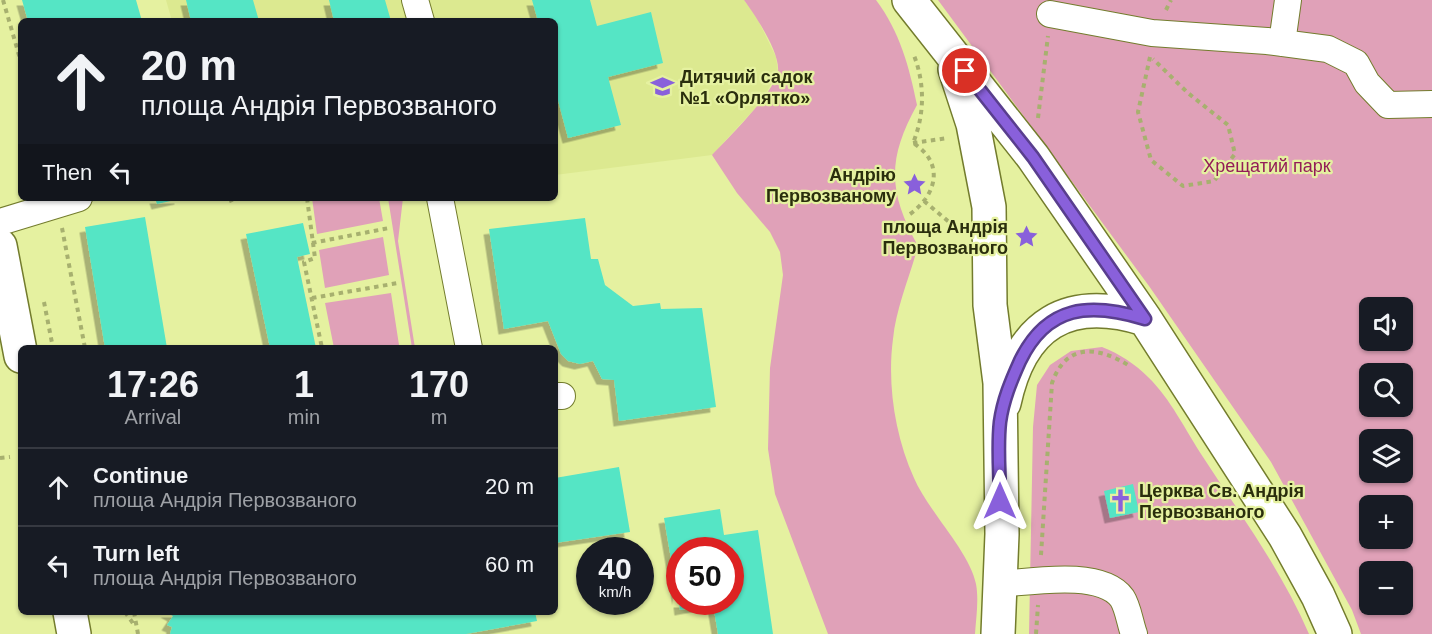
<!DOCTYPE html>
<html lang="en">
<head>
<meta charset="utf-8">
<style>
	:root { --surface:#171b24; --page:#20242c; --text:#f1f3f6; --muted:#9ea1a6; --line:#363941 }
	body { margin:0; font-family:Helvetica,sans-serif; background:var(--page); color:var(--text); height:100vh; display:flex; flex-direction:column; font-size:22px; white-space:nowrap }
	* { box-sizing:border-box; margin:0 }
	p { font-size:20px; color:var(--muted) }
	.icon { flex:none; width:33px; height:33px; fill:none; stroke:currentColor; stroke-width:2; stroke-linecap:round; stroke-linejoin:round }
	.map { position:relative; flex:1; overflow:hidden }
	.sheet { position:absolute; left:18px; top:345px; width:540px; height:270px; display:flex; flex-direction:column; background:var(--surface); border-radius:9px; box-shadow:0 2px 4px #0004 }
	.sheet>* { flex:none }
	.guide { position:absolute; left:18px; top:18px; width:540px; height:183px; border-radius:9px; box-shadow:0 2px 4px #0004; background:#171b24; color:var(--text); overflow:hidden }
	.fabs { position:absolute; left:1359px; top:297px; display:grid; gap:12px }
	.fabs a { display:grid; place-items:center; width:54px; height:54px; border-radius:9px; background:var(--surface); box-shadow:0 2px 4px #0004; font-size:30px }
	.speed { position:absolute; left:576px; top:537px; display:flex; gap:12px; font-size:30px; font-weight:700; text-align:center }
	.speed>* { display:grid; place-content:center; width:78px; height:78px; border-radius:50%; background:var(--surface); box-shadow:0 2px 4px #0004; line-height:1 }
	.speed small { font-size:15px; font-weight:400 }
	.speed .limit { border:9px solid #d22; background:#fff; color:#111 }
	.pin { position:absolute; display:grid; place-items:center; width:51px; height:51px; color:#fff; margin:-26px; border:3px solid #fff; border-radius:50%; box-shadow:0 2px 6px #0007 }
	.me { position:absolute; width:66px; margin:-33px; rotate:0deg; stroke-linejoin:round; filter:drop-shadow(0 0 4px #0008) }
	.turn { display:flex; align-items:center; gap:21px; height:126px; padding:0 24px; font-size:27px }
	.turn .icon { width:78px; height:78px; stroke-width:2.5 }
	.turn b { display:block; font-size:42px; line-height:51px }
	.then { display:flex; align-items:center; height:57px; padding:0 24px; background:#0003; gap:12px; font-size:22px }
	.eta { display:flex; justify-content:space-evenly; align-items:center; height:102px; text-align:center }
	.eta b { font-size:36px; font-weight:600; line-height:42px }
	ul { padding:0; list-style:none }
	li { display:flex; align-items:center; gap:18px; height:78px; padding:0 24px; border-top:2px solid var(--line) }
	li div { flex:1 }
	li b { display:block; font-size:22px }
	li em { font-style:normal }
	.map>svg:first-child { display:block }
	.built { fill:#dce990 }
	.green { fill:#e0a1b8; fill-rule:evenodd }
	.building { fill:#55e5c5; filter:url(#shadow) }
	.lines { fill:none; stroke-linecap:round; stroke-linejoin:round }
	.minor-casing { stroke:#737c2d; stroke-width:28 }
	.major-casing { stroke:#737c2d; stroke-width:36 }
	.path { stroke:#a7b06f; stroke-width:4; stroke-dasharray:4.5 4.5; stroke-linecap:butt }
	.minor { stroke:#fff; stroke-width:26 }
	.major { stroke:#fff; stroke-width:33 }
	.route-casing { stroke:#593e8e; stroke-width:15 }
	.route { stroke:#8960db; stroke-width:10 }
	.labels { text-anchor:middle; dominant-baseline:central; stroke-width:4.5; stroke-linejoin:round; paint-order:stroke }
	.poi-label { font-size:18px; font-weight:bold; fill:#2a2e0d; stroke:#e5f1a0; text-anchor:start }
	.park-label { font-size:18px; fill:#931c58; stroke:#e5f1a0 }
</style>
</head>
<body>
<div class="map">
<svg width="1432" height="634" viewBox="0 0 1432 634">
	<defs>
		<filter id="shadow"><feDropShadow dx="-5.5" dy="5.5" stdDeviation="0" flood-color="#0004"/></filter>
	</defs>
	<rect width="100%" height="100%" fill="#e5f1a0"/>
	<!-- built -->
	<path class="built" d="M166,0H744L756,16L776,57L778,72L761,102L712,155L555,175V21H172Z"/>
	<!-- green -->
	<path class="green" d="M744,0H876C900,32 909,66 917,105C887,159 888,192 918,246C910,276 896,308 893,339C887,384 895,436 914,478C928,511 970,552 976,584C979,600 976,618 975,634H828L775,494L768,449L770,368L783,275L780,252L770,232L737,193L712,155C727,139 776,91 778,71C780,52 755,15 744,0Z
		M938,0H1432V634H1361L1352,610L1271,462L1149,286ZM1370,308H1402V340H1370ZM1370,374H1402V406H1370ZM1370,440H1402V472H1370ZM1370,506H1402V538H1370ZM1370,572H1402V604H1370Z
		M312,198H379L383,221L317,234Z
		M388,198H403L398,241L415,348H412Z
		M383,237L389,275L325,288L319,250Z
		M391,293L399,345L334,348L325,303Z
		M1102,347C1120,354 1135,364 1148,377C1170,398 1186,431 1203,457C1240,514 1282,571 1309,634H1029L1033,427L1037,385L1050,365L1071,351Z"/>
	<!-- building -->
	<path class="building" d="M22,0H136L142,21H28Z
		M186,0H253L259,21H191Z
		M329,0H385L391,21H334Z
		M532,0H590L597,26L651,12L663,63L608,77L621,125L568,138L555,89V21H538Z
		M155,198H180V199L157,204Z
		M145,217L167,348H105L85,227Z
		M585,218L591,259H598L605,285L633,306L660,303L661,309L702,308L716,407L619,421L614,380L602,379L593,361L580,364L568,361L561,354L548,321L504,329L489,229Z
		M303,223L310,254L297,257L316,348H270L246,234Z
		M619,467L630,532L555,543V478Z
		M1133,484L1139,512L1110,518L1104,491Z
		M720,509L724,535L758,530L773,634H718L713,604L680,610L679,602H730V550H680L678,600L664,518Z
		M166,612H535L537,621L466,634H170L172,627L167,625L173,616Z"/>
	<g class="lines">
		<defs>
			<path id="minor" d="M415,0L421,21
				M1050,14L1152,33L1267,41L1328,49L1356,63L1367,83L1388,105L1432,104
				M1282,43L1288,0
				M440,198L469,348
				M0,222L79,198
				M555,396H562
				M999,584C1030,582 1101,569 1122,598C1128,607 1130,623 1134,634"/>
			<path id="major" d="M909,0L1033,157L1145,319L1285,536L1318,596L1335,634
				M955,69L973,124L989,207L990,305L1000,383L1002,534L998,634
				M0,246L21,356
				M1004,403C1021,324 1067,295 1145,319
				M70,612L74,634"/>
		</defs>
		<!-- minor casing -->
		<use href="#minor" class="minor-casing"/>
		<!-- major casing -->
		<use href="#major" class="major-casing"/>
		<!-- path -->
		<path class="path" d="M3,0L21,62
			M1166,10L1171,0
			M1150,57L1138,112L1151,160L1183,186L1214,181L1235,154L1228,125L1188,93L1153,59
			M1038,118L1048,36
			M913,143L948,138
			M230,198L232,203
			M307,198L315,258L304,262L322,348
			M924,201L961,232
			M910,214C938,194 944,162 913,143C925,114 925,82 913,53
			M62,228L85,348
			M312,243L389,228
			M312,298L398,283
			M44,302L53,348
			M0,458L10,457
			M1041,555L1052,383C1066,343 1097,346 1128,365
			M125,612L135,626
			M134,612L138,634
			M1036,634L1038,605"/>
		<!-- minor -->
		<use href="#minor" class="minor"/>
		<!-- major -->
		<use href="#major" class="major"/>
	</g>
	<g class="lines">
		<defs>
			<path id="route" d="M965,71L1033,157L1145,319C1090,302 1047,305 1020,361C1011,381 1003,400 1000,422C997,448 1000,475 1000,501"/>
		</defs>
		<!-- route casing -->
		<use href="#route" class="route-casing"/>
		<!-- route -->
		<use href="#route" class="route"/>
	</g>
	<!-- icons -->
	<defs>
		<symbol id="school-bare" viewBox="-9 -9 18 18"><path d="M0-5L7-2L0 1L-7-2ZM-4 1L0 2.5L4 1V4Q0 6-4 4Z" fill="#8960db" stroke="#e5f1a0" stroke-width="2.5" paint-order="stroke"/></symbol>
		<symbol id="sight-bare" viewBox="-9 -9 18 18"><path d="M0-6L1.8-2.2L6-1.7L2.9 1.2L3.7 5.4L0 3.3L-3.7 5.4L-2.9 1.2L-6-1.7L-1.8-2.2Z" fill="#8960db" stroke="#e5f1a0" stroke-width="2.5" paint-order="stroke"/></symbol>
		<symbol id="church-bare" viewBox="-9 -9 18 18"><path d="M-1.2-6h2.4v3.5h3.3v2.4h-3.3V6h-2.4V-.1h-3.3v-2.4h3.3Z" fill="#8960db" stroke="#e5f1a0" stroke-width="2.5" paint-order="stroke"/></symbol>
	</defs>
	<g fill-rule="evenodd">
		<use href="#school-bare" x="646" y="70" width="33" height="33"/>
		<use href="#sight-bare" x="898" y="168" width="33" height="33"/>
		<use href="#sight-bare" x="1010" y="220" width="33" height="33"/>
		<use href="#church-bare" x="1104" y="484" width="33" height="33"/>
	</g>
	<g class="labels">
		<!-- poi labels -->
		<g class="poi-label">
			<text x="680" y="77">Дитячий садок<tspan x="680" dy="21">№1 «Орлятко»</tspan></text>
			<text x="896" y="175" text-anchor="end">Андрію<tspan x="896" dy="21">Первозваному</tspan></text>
			<text x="1008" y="227" text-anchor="end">площа Андрія<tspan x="1008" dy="21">Первозваного</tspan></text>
			<text x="1139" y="491">Церква Св. Андрія<tspan x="1139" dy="21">Первозваного</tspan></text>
		</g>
		<!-- park labels -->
		<g class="park-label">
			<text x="1267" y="166">Хрещатий парк</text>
		</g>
	</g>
</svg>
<div class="fabs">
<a><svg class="icon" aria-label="sound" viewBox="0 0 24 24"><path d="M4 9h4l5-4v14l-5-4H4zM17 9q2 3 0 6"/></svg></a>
<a><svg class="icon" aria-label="search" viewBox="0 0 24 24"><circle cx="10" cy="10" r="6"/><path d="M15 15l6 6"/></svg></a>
<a><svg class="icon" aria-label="layers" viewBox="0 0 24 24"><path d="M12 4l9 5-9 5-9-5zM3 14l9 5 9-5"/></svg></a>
<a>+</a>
<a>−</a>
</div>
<div class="speed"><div>40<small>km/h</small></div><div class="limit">50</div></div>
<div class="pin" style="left:965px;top:71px;background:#d93025"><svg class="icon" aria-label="arrive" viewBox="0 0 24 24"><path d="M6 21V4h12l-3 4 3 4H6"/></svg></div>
<svg class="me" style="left:1000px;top:501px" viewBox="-20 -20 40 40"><path d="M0-17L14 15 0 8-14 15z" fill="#8960db" stroke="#fff" stroke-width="4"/></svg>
<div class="guide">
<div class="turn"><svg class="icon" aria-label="ahead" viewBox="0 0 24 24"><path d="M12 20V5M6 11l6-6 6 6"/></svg><div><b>20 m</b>площа Андрія Первозваного</div></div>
<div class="then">Then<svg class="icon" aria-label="left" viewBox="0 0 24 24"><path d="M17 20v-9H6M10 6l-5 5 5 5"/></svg></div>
</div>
<section class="sheet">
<div class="eta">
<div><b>17:26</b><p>Arrival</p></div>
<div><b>1</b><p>min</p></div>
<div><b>170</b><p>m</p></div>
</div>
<ul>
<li><svg class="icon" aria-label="ahead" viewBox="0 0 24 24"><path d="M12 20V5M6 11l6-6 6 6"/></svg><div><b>Continue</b><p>площа Андрія Первозваного</p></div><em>20 m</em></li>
<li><svg class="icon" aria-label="left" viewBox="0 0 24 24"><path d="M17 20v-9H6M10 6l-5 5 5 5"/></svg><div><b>Turn left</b><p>площа Андрія Первозваного</p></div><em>60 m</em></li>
</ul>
</section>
</div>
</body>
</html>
